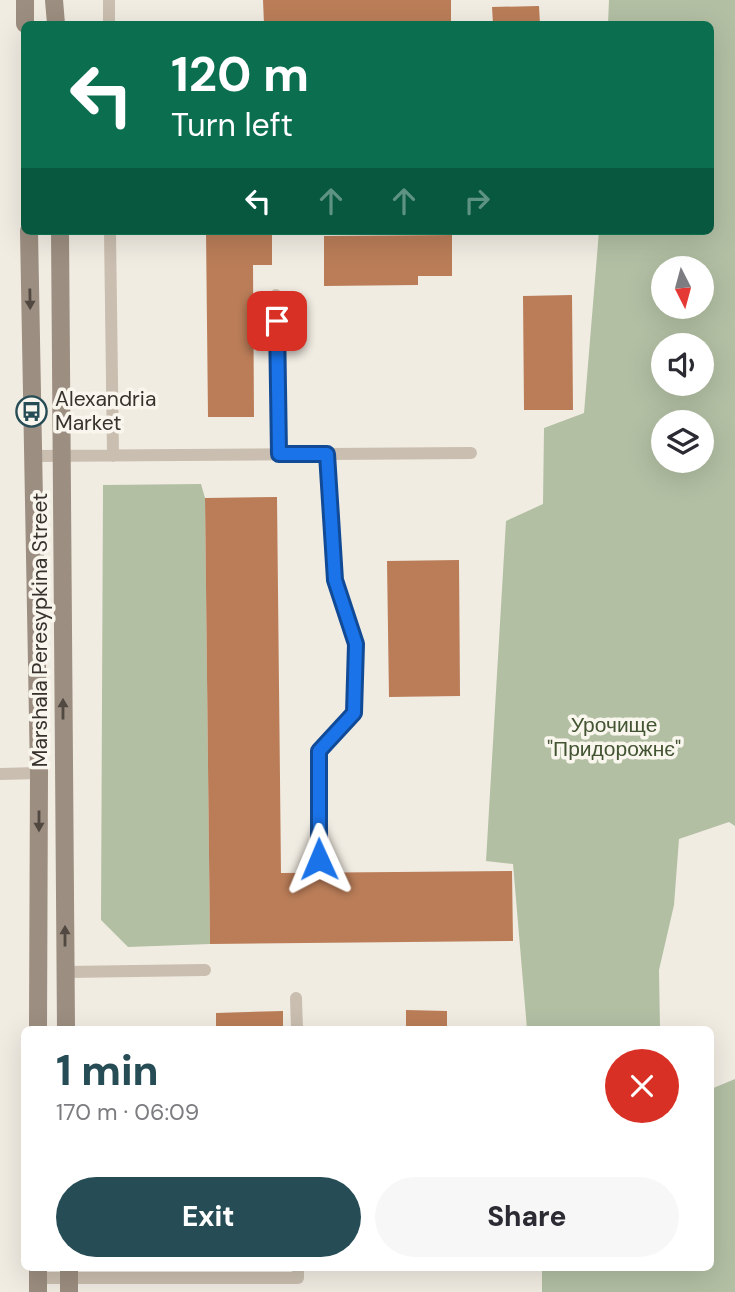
<!DOCTYPE html>
<html lang="en">
<head>
<meta charset="utf-8">
<style>
	:root { --surface:#fff; --page:#f7f7f7; --text:#2b2b33; --muted:#7c7c81; --accent:#264c56 }
	body { margin:0; font-family:"DM Sans",sans-serif; background:var(--page); color:var(--text); height:100vh; display:flex; flex-direction:column; font-size:26px; white-space:nowrap }
	* { box-sizing:border-box; margin:0 }
	p { font-size:23px; color:var(--muted) }
	.icon { flex:none; width:38px; height:38px; fill:none; stroke:currentColor; stroke-width:2; stroke-linecap:round; stroke-linejoin:round }
	.map { position:relative; flex:1; overflow:hidden }
	.drawer { position:absolute; left:21px; top:1026px; width:693px; height:245px; display:flex; flex-direction:column; background:var(--surface); border-radius:10px; box-shadow:0 7px 28px #0002 }
	.drawer>* { flex:none }
	.banner { position:absolute; left:21px; top:21px; width:693px; height:214px; border-radius:10px; box-shadow:0 7px 28px #0002; background:#0b6e4f; color:#fff; overflow:hidden }
	.needle { width:46px; rotate:174deg }
	.controls { position:absolute; left:651px; top:256px; display:grid; gap:14px }
	.controls a { display:grid; place-items:center; width:63px; height:63px; border-radius:50%; background:var(--surface); box-shadow:0 7px 28px #0002; font-size:35px }
	.pin { position:absolute; display:grid; place-items:center; width:60px; height:60px; color:#fff; margin:-30px; border-radius:14px; box-shadow:0 4px 10px #0006 }
	.me { position:absolute; width:77px; margin:-38px; rotate:359deg; stroke-linejoin:round; filter:drop-shadow(0 0 5px #0008) }
	.turn { display:flex; align-items:center; gap:24px; height:147px; padding:0 35px; font-size:32px }
	.turn .icon { width:91px; height:91px; stroke-width:2.5 }
	.turn b { display:block; font-size:49px; line-height:60px }
	.lanes { display:flex; align-items:center; height:66px; padding:0 35px; background:#0003; justify-content:center; gap:35px; direction:ltr }
	.lanes .off { opacity:.35 }
	.round { display:grid; place-items:center; flex:none; width:74px; height:74px; border-radius:37px; background:var(--page) }
	.head { display:flex; align-items:center; justify-content:space-between; height:119px; padding:0 35px }
	h1 { font-size:42px; font-weight:800; line-height:52px; color:var(--accent) }
	.primary-button { display:flex; gap:14px; margin-top:auto; padding:14px 35px }
	.primary-button a { flex:1; height:80px; border-radius:42px; background:var(--accent); color:#fff; font-size:28px; font-weight:800; line-height:80px; text-align:center }
	.primary-button a+a { background:var(--page); color:var(--text) }
	.map>svg:first-child { display:block }
	.green { fill:#b2bfa3; fill-rule:evenodd }
	.building { fill:#ba7d58 }
	.lines { fill:none; stroke-linecap:round; stroke-linejoin:round }
	.lane { stroke:#c9beaf; stroke-width:12 }
	.secondary { stroke:#9c8e80; stroke-width:18 }
	.oneway { fill:#514941 }
	.route-casing { stroke:#114b97; stroke-width:18 }
	.route { stroke:#1a73e8; stroke-width:12 }
	.labels { text-anchor:middle; dominant-baseline:central; stroke-width:7; stroke-linejoin:round; paint-order:stroke }
	.poi-label { font-size:21px; fill:#38322c; stroke:#f9f6ee; text-anchor:start }
	.street-label { font-size:21px; fill:#38322c; stroke:#f9f6ee }
	.park-label { font-size:21px; fill:#435432; stroke:#f9f6ee }
</style>
</head>
<body>
<div class="map">
<svg width="735" height="1292" viewBox="0 0 735 1292">
	<rect width="100%" height="100%" fill="#f1ece2"/>
	<!-- green -->
	<path class="green" d="M609,0H735V826L729,822L679,839L674,905L659,970L660,1029H527L513,864L486,861L506,521L543,504L544,428L584,413L599,231H710V24H608ZM663,268H702V306H663ZM663,345H702V383H663ZM663,422H702V460H663Z
		M201,484L205,498L210,944L128,947L101,920L103,485Z
		M735,1079V1292H542V1267H710L711,1089Z"/>
	<!-- building -->
	<path class="building" d="M263,0H451V24H264Z
		M539,6L540,24H493L492,7Z
		M206,231H272V265H253L254,417H208Z
		M452,235V276H418V285L324,286V236Z
		M572,295L573,410H524L523,296Z
		M277,497L281,873L512,871L513,941L210,944L205,498Z
		M459,560L460,696L389,697L387,561Z
		M406,1010L447,1011V1029H406Z
		M283,1011V1029H216V1013Z"/>
	<g class="lines">
		<!-- lane -->
		<path class="lane" d="M109,0V24
			M110,231L113,456
			M276,295L279,455
			M33,456L471,453
			M0,774L39,773
			M319,859V751L354,713L357,704L356,644L335,580L327,454
			M66,972L205,970
			M296,998L297,1029
			M38,1278H298V1267"/>
		<!-- secondary -->
		<path class="secondary" d="M25,0V24
			M54,0L56,24
			M29,231L39,773L38,1029
			M60,231L66,1029
			M69,1267V1292
			M38,1292V1267"/>
	</g>
	<!-- one-way arrows -->
	<defs><path id="oneway-solid" d="M-6-.8H1V-3.2L6.5 0L1 3.2V.8H-6Z" transform="scale(1.75)"/></defs>
	<g class="oneway">
		<use href="#oneway-solid" transform="translate(30 299) rotate(89)"/>
		<use href="#oneway-solid" transform="translate(63 709) rotate(-90)"/>
		<use href="#oneway-solid" transform="translate(39 821) rotate(90)"/>
		<use href="#oneway-solid" transform="translate(65 936) rotate(-90)"/>
	</g>
	<g class="lines">
		<defs>
			<path id="route" d="M277,321L279,454H327L335,580L356,644L354,713L319,751V859"/>
		</defs>
		<!-- route casing -->
		<use href="#route" class="route-casing"/>
		<!-- route -->
		<use href="#route" class="route"/>
	</g>
	<!-- icons -->
	<defs>
		<symbol id="bus-ring" viewBox="-11 -11 22 22"><circle r="9.5" fill="#f9f6ee" stroke="#264c56" stroke-width="1.5"/><path d="M-5-6H5V4H4V6H2V4H-2V6H-4V4H-5ZM-3.5-4V0h7V-4ZM-3.5 1.2v1.5H-2V1.2ZM2 1.2v1.5H3.5V1.2Z" fill="#264c56"/></symbol>
	</defs>
	<g fill-rule="evenodd">
		<use href="#bus-ring" x="14" y="394" width="35" height="35"/>
	</g>
	<g class="labels">
		<!-- poi labels -->
		<g class="poi-label">
			<text x="55" y="399">Alexandria<tspan x="55" dy="24">Market</tspan></text>
		</g>
		<!-- street labels -->
		<g class="street-label">
			<text transform="translate(40 630) rotate(-90)">Marshala Peresypkina Street</text>
		</g>
		<!-- park labels -->
		<g class="park-label">
			<text x="614" y="725">Урочище<tspan x="614" dy="24">"Придорожнє"</tspan></text>
		</g>
	</g>
</svg>
<div class="controls">
<a><svg class="needle" viewBox="-14 -14 28 28"><path d="M0-13l5 13h-10z" fill="#e53935"/><path d="M0 13l5-13h-10z" fill="#7c7c81"/></svg></a>
<a><svg class="icon" aria-label="sound" viewBox="0 0 24 24"><path d="M4 9h4l5-4v14l-5-4H4zM17 9q2 3 0 6"/></svg></a>
<a><svg class="icon" aria-label="layers" viewBox="0 0 24 24"><path d="M12 4l9 5-9 5-9-5zM3 14l9 5 9-5"/></svg></a>
</div>
<div class="pin" style="left:277px;top:321px;background:#d93025"><svg class="icon" aria-label="arrive" viewBox="0 0 24 24"><path d="M6 21V4h12l-3 4 3 4H6"/></svg></div>
<svg class="me" style="left:319px;top:859px" viewBox="-20 -20 40 40"><path d="M0-17L14 15 0 8-14 15z" fill="#1a73e8" stroke="#fff" stroke-width="4"/></svg>
<div class="banner">
<div class="turn"><svg class="icon" aria-label="left" viewBox="0 0 24 24"><path d="M17 20v-9H6M10 6l-5 5 5 5"/></svg><div><b>120 m</b>Turn left</div></div>
<div class="lanes"><svg class="icon" aria-label="left" viewBox="0 0 24 24"><path d="M17 20v-9H6M10 6l-5 5 5 5"/></svg><svg class="icon off" aria-label="ahead" viewBox="0 0 24 24"><path d="M12 20V5M6 11l6-6 6 6"/></svg><svg class="icon off" aria-label="ahead" viewBox="0 0 24 24"><path d="M12 20V5M6 11l6-6 6 6"/></svg><svg class="icon off" aria-label="right" viewBox="0 0 24 24"><path d="M7 20v-9h11M14 6l5 5-5 5"/></svg></div>
</div>
<section class="drawer">
<div class="head"><div><h1>1 min</h1><p>170 m · 06:09</p></div><a class="round" style="background:#d93025;color:#fff"><svg class="icon" aria-label="close" viewBox="0 0 24 24"><path d="M6 6l12 12M18 6L6 18"/></svg></a></div>
<div class="primary-button"><a>Exit</a><a>Share</a></div>
</section>
</div>
</body>
</html>
